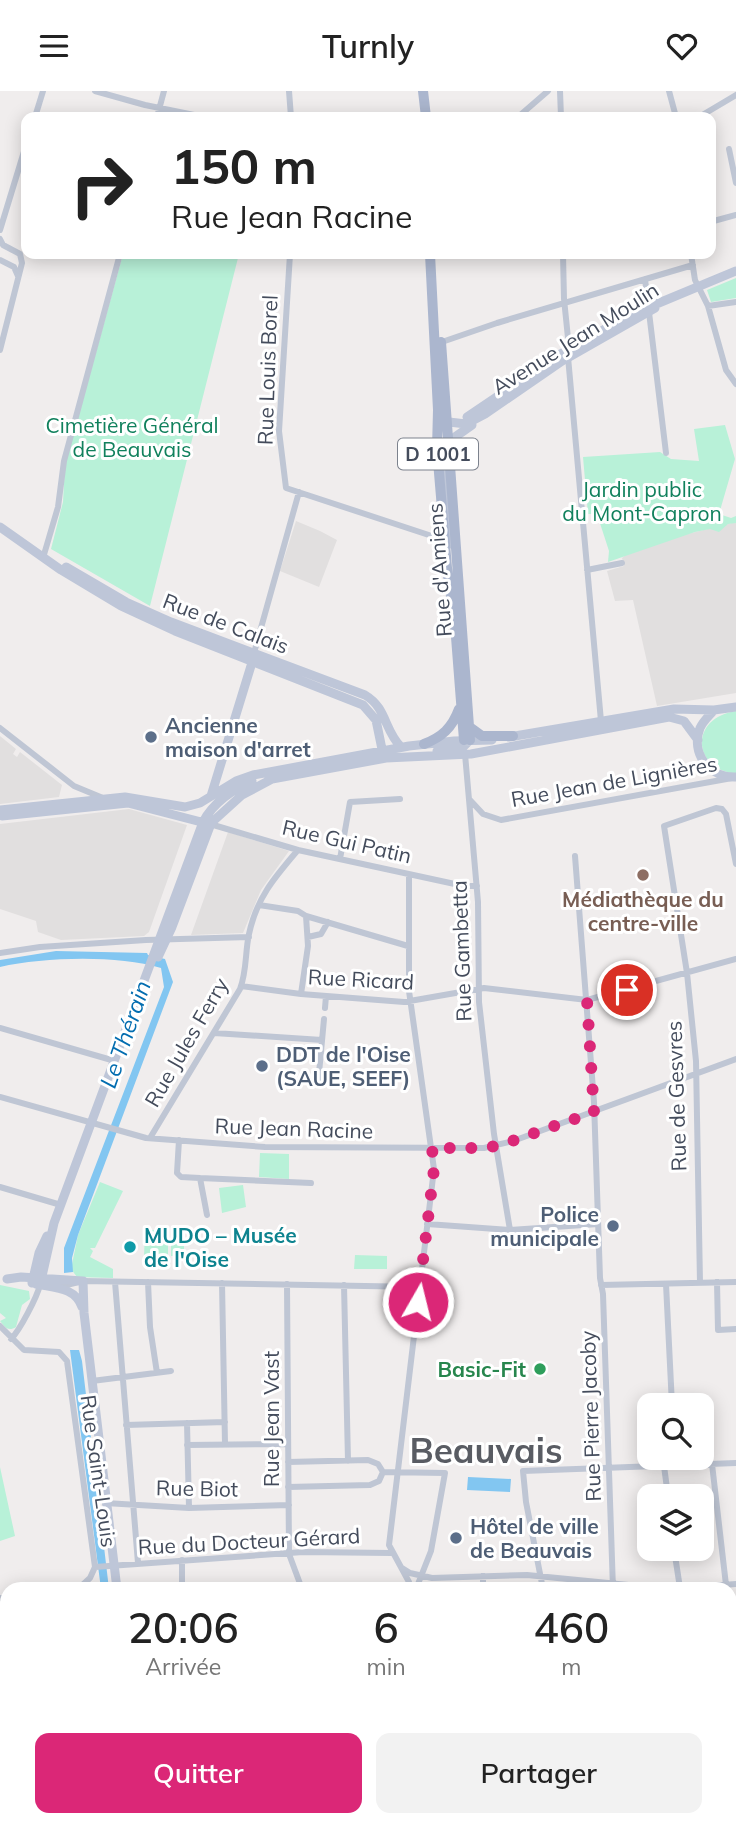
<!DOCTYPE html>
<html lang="fr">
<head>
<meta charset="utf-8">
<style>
	:root { --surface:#fff; --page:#f2f2f2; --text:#222; --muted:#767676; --accent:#db2777 }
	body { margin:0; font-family:Mulish,sans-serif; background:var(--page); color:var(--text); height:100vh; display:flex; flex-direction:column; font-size:26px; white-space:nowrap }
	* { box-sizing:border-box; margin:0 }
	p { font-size:23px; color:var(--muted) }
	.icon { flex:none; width:38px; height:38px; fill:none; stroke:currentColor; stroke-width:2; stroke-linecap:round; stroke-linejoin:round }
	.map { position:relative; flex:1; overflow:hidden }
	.details { position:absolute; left:0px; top:1491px; width:737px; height:245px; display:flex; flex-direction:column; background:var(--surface); border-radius:21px 21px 0 0; box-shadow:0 4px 18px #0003 }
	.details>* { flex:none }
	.guide { position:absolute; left:21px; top:21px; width:695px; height:147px; border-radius:14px; box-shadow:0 4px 18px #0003; background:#fff; color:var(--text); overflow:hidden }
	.buttons { position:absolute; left:637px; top:1302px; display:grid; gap:14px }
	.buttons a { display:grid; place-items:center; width:77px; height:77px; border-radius:14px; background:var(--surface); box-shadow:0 4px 18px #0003; font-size:35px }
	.pin { position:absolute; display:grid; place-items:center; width:60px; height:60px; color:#fff; margin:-30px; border:4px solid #fff; border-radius:50%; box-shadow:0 2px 7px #0007 }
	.me { position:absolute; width:77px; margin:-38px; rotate:8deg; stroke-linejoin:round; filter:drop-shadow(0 0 5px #0008) }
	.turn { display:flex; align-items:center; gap:24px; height:147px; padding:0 35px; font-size:32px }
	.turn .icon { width:91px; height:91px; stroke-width:2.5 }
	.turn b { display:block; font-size:49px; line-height:60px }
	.eta { display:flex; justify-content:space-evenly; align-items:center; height:119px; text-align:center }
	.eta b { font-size:42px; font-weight:600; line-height:49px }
	.button { display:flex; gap:14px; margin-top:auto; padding:14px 35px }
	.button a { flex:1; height:80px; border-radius:14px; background:var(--accent); color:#fff; font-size:28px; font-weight:600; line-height:80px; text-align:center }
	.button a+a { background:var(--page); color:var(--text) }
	header { display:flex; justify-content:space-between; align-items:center; height:91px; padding:0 35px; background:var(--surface); font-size:32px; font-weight:600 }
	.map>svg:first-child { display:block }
	.education { fill:#e1dfdf }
	.green { fill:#b8f1d8 }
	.water { fill:#82c6f1 }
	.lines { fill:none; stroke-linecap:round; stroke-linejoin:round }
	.street { stroke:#bfc6d4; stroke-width:6 }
	.secondary { stroke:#bec6d8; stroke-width:9 }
	.primary { stroke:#abb6ce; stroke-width:10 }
	.route { stroke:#db2777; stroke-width:12; stroke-dasharray:0 21.6 }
	.service-dot { fill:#5c6f8a; stroke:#fff; stroke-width:2.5 }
	.education-dot { fill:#8d6e63; stroke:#fff; stroke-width:2.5 }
	.culture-dot { fill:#0f9aa8; stroke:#fff; stroke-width:2.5 }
	.leisure-dot { fill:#2e9e5b; stroke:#fff; stroke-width:2.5 }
	.labels { text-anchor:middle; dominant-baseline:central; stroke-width:6; stroke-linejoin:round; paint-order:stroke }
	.shield { fill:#fff; stroke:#7c828d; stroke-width:2 }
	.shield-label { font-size:19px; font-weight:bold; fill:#444c5c }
	.street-label { font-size:21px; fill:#444c5c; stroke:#fff }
	.park-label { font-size:21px; fill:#11815d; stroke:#fff }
	.service-label { font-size:21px; font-weight:bold; fill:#4e5e75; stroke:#fff; text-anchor:start }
	.education-label { font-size:21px; font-weight:bold; fill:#785e54; stroke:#fff }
	.culture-label { font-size:21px; font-weight:bold; fill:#0d838f; stroke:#fff; text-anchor:start }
	.leisure-label { font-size:21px; font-weight:bold; fill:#27864d; stroke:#fff; text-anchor:end }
	.water-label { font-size:23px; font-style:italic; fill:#036db0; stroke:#fff }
	.town-label { font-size:35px; font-weight:bold; fill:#595c63; stroke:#fff }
</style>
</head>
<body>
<header><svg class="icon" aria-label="menu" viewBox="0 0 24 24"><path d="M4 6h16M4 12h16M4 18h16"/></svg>Turnly<svg class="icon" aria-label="heart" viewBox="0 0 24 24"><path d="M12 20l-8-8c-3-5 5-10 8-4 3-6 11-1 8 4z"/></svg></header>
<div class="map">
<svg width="736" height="1736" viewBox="0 0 736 1736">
	<rect width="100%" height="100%" fill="#f0eded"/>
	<!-- education -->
	<path class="education" d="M296,430L320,440L337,449L319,496L280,480Z
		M736,431V602L657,615L633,509L615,510L607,480L624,475L622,467L635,456Z
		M0,645L16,658L13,663L17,666L20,661L62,694L59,706L0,713Z
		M129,718L187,734L149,841L144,845L61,849L38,841L36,830L0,818V733Z
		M228,741L289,760L261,799L243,842L191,844Z"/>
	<!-- green -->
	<path class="green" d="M123,163H239L150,515L51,458L63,411L65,374Z
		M736,187V207L711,211L707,199Z
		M725,334L735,368L719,423L731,427L736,425V432L728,433L719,441L710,438L695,441L608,471L609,460L597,423H588L583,366L660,361L671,368L699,370L694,338Z
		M736,620V683C691,677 690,627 736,620Z
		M260,1062L289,1063V1088L259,1086Z
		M100,1091L123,1100L95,1157H90L93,1160L90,1166L113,1178V1187L77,1186L71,1178L78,1144Z
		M243,1094L246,1116L222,1122L219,1097Z
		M145,1139H168V1166H144Z
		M171,1139H184V1165H171Z
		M355,1164L387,1165V1178H354Z
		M0,1194L29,1200L30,1208L22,1214L16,1236C8,1241 5,1236 0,1230L6,1227L0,1222Z
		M0,1376L15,1445L0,1450Z"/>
	<!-- water -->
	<path class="water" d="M56,860L147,862L148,864L165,868L173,891L78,1144L72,1167L73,1181L64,1182V1157L164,896L161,877C117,864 45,866 0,876V869Z
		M70,1259H79L82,1270L109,1498H101Z
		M468,1386L511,1388L510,1401L467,1399Z"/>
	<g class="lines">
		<!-- street -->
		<path class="street" d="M95,0L145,14L204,26
			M289,0L291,26
			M560,0L561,26
			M669,0L676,26
			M35,26L43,0
			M157,26L164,0
			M518,26L548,0
			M699,26L736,4
			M729,58L736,92
			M710,131L736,124
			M0,139L26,54
			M0,148L3,154L20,163L22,172L0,259
			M290,163L279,340L286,397L444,449
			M563,163L564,208L568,247
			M691,163L695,189L708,215L726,279L736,293
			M0,169L14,176L18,185
			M645,188L666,362
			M708,215L736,211
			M439,252L497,232L693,174
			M568,266L601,630
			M43,467L58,416L64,370L120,163
			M587,479L622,472
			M254,562L299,401
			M0,637L74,695L103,707
			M465,663L478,811L479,911L494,1043L510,1139
			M470,709L483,723L501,729L732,687
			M210,733L298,759L464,795H477
			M575,765L594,1011L600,1187L603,1203L613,1498
			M340,768L350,711L400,708
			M409,783V900L434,1078L389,1454L409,1491V1498
			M259,814L298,820L306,825L408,855
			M308,846L321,843L328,831
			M0,862L40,856L146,849L249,846
			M241,895L301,903L404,911L484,897L587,909L736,868
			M301,903L308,855L306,825
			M325,917L326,905
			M0,937L115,970
			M214,942L322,949
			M318,993L324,928
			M0,1006L146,1047L265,1056L484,1057L513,1050L736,968
			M150,1047L240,898C247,880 245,861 249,843C257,806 275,786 298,759
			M179,1049L177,1082L181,1086L200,1087L207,1124
			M200,1087L311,1092
			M0,1096L61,1114
			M427,1133L510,1139L598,1133
			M115,1191L138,1472
			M148,1191L150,1236L157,1282
			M717,1191L718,1239L736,1238
			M222,1192L225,1353
			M700,1192L696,970L687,882L664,735L716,717L722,718L726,723L736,773
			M287,1193L289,1463L302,1498
			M666,1193L672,1314
			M344,1194L348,1370
			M601,1194L736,1191
			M58,1196L83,1190L420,1196
			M0,1235L24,1259L59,1261L67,1270L95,1476L90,1487L78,1498
			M11,1248C20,1239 37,1206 40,1194
			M92,1290L171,1280
			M187,1332L189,1417
			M126,1334L225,1331
			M187,1354L288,1353
			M288,1371L368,1369L378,1373L383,1381
			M712,1373L726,1494
			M664,1375L668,1405
			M383,1381L445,1382L431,1460L416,1498
			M288,1396L370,1394L379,1390L383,1381
			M105,1412L189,1417L289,1414
			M674,1458L680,1497
			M182,1469V1498
			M95,1476L303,1461L391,1462
			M402,1477L410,1482L432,1487L527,1484L669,1498L736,1493
			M483,1498V1485
			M543,1498L526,1411L523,1380L736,1372
			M0,1507H7
			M556,1729L559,1736
			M656,1729L659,1736
			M330,1730L430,1734
			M263,1736V1729"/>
		<!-- secondary -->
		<path class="secondary" d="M467,326L557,265L630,224L736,180
			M444,334L449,331L466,333L485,323L562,270L655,217
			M450,353L455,346L472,334
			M443,361L450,453
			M0,436L61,479L121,515L175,540L363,614L376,629L383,663
			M66,476L126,511L171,531L365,604C387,617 384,639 401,656
			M714,619C709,625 703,630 700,637C690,663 710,687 736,686
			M509,646L674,618L714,619L736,616
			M437,660L462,657L470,649
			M211,705L254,565
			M0,719L125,706L185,716L200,712L236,690L253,684L409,655L454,650L492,649
			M2,725L128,712L209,733
			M210,733L242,704L272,688L386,667L471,663L669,626L684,630L698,649
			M158,866L172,836L212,730
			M7,1188L21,1186L83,1190L84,1222L117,1498
			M32,1192L39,1162L47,1145
			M36,1193C55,1197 75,1196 82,1216
			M40,1194L54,1132L203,731C213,712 233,698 252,690
			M730,1597H736
			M0,1681L7,1680
			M730,1706L736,1704
			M588,1729L590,1736
			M107,1736V1729
			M666,1736L681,1729"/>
		<!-- primary -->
		<path class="primary" d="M423,0L426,26
			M430,163L438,319L437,358L447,477L455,533L464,649
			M441,251L470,649
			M471,637L482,645H513
			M424,653C442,646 452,637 459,618"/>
	</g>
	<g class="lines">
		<!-- route -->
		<path class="route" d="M418,1211L434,1078L432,1057H484L501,1054L594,1021L587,909L627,899"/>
	</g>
	<!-- markers -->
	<g class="service-dot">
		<circle cx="151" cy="646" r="7"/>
		<circle cx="262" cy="975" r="7"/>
		<circle cx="613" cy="1135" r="7"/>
		<circle cx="456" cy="1447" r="7"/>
	</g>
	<circle class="education-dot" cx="643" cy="784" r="7"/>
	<circle class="culture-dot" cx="130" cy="1156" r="7"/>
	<circle class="leisure-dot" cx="540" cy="1278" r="7"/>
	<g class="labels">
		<!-- shield labels -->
		<rect class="shield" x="398" y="347.5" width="80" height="31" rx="5"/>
		<g class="shield-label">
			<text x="438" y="363">D 1001</text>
		</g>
		<!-- street labels -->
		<g class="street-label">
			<text transform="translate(575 247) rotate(-32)">Avenue Jean Moulin</text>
			<text transform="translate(267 279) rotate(-88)">Rue Louis Borel</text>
			<text transform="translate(439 479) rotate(-94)">Rue d'Amiens</text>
			<text transform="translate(226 532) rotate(21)">Rue de Calais</text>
			<text transform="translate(614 690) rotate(-10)">Rue Jean de Lignières</text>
			<text transform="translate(347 750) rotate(13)">Rue Gui Patin</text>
			<text transform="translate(461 860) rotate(-92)">Rue Gambetta</text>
			<text transform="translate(361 888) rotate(3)">Rue Ricard</text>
			<text transform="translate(186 951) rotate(-60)">Rue Jules Ferry</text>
			<text transform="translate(676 1005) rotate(-92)">Rue de Gesvres</text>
			<text transform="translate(294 1037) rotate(2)">Rue Jean Racine</text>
			<text transform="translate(590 1325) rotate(-92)">Rue Pierre Jacoby</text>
			<text transform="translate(271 1328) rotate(-90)">Rue Jean Vast</text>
			<text transform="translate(99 1380) rotate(82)">Rue Saint-Louis</text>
			<text transform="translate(197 1397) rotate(1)">Rue Biot</text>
			<text transform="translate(249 1450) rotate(-3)">Rue du Docteur Gérard</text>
		</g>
		<!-- park labels -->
		<g class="park-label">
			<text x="132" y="334">Cimetière Général<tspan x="132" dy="24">de Beauvais</tspan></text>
			<text x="642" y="398">Jardin public<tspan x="642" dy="24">du Mont-Capron</tspan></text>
		</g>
		<!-- service labels -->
		<g class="service-label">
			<text x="165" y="634">Ancienne<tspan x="165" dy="24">maison d'arret</tspan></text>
			<text x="276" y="963">DDT de l'Oise<tspan x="276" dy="24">(SAUE, SEEF)</tspan></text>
			<text x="599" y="1123" text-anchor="end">Police<tspan x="599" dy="24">municipale</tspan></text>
			<text x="470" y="1435">Hôtel de ville<tspan x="470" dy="24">de Beauvais</tspan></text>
		</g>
		<!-- education labels -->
		<g class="education-label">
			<text x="643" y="808">Médiathèque du<tspan x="643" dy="24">centre-ville</tspan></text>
		</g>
		<!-- culture labels -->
		<g class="culture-label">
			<text x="144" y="1144">MUDO – Musée<tspan x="144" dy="24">de l'Oise</tspan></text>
		</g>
		<!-- leisure labels -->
		<g class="leisure-label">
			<text x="526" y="1278">Basic-Fit</text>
		</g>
		<!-- water labels -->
		<g class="water-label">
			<text transform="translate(125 943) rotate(-71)">Le Thérain</text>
		</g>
		<!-- town labels -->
		<g class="town-label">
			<text x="486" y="1359">Beauvais</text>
		</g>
	</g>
</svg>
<div class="buttons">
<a><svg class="icon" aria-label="search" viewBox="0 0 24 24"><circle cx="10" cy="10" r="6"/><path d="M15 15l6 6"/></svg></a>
<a><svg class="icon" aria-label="layers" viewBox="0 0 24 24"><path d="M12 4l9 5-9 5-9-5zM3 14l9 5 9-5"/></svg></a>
</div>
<div class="pin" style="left:627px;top:899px;background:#d93025"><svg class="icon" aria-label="arrive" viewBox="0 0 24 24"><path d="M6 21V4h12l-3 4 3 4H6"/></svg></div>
<svg class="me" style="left:418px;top:1211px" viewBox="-20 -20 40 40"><circle r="17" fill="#db2777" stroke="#fff" stroke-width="3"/><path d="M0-11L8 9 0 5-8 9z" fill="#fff"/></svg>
<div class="guide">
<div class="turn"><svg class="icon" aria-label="right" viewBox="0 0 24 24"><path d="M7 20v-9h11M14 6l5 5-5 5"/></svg><div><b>150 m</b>Rue Jean Racine</div></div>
</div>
<section class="details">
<div class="eta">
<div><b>20:06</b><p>Arrivée</p></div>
<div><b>6</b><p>min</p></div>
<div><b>460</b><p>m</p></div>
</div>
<div class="button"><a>Quitter</a><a>Partager</a></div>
</section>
</div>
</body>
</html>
